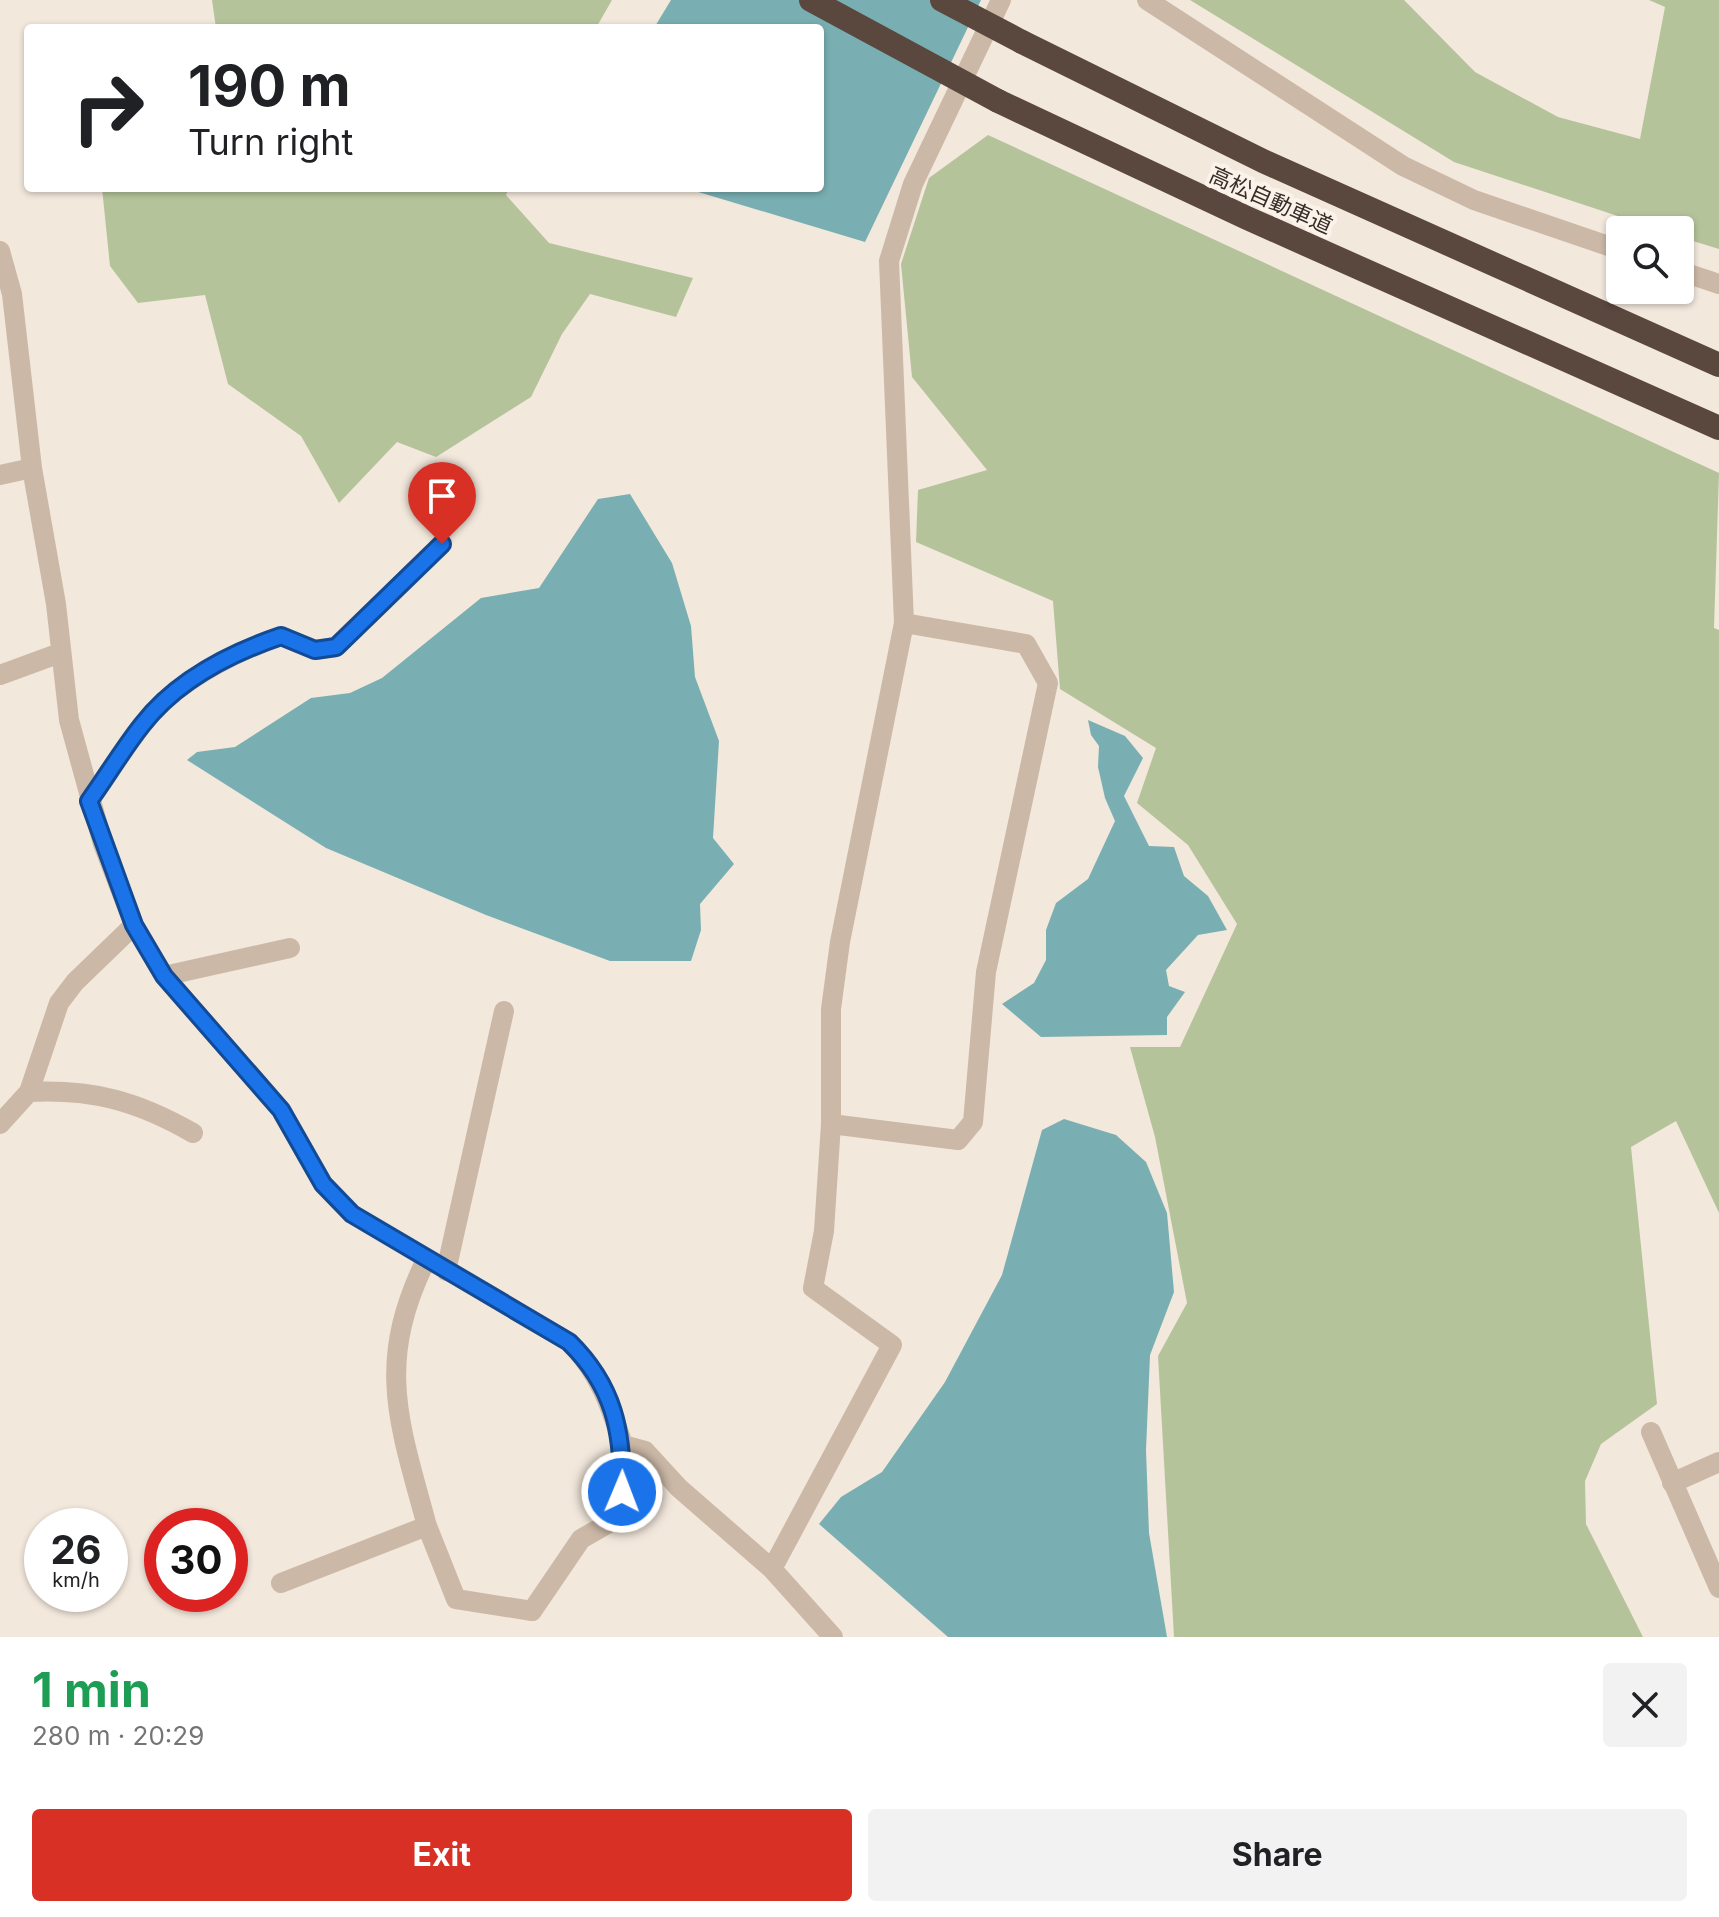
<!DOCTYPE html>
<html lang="en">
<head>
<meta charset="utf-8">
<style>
	:root { --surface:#fff; --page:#f2f2f2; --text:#202124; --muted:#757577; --accent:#d93025 }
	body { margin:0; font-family:Inter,"Noto Sans JP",sans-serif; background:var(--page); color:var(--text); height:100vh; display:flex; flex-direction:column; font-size:30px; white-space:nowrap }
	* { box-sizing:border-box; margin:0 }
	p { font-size:26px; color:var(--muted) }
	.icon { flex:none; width:44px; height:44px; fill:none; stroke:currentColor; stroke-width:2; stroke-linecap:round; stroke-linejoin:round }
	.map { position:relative; height:1637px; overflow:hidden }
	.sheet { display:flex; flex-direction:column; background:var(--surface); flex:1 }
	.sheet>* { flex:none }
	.hud { position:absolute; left:24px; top:24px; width:800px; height:168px; border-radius:8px; box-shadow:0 2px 6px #0004; background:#fff; color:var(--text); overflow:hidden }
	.tools { position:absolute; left:1606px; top:216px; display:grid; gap:16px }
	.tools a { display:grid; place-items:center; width:88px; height:88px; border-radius:8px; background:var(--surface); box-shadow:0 2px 6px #0004; font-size:40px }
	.speed { position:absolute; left:24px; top:1508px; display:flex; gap:16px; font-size:40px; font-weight:700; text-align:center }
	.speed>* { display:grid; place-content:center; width:104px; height:104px; border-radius:50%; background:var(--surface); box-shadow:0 2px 6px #0004; line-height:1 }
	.speed small { font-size:20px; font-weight:400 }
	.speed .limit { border:12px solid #d22; background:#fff; color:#111 }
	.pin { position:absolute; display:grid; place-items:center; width:68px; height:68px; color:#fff; margin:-82px -34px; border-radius:50% 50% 50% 0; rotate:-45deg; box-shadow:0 0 8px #0007 }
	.pin .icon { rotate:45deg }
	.me { position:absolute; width:88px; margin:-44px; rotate:1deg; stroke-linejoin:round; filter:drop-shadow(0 0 6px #0008) }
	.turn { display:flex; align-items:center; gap:28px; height:168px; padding:0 32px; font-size:36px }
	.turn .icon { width:104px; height:104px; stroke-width:2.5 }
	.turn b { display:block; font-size:56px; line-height:68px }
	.round { display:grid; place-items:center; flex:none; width:84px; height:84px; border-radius:8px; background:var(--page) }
	.overview { display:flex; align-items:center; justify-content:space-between; height:136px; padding:0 32px }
	h1 { font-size:48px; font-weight:700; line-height:60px; color:#1e9e55 }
	.button { display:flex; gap:16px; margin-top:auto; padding:16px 32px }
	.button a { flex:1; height:92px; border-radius:8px; background:var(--accent); color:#fff; font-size:32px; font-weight:700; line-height:92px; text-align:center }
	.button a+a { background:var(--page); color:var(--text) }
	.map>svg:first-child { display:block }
	.green { fill:#b5c39b }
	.water { fill:#79afb2 }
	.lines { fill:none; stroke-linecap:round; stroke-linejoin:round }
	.minor { stroke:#ccb8a7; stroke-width:20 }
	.highway { stroke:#5a473e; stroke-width:24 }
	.highway-bridge { stroke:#5a473e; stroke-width:24 }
	.route-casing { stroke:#114b97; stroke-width:20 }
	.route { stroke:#1a73e8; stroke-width:14 }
	.labels { text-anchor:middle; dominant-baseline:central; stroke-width:8; stroke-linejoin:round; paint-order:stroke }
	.street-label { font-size:22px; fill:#382d28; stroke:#fbf2e9 }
</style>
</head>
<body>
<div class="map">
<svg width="1719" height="1637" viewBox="0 0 1719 1637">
	<rect width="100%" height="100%" fill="#f3e8dc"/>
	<!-- green -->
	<path class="green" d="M212,0H612L596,28H216Z
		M1190,0H1404L1475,72L1558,117L1640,139L1665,7L1649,0H1719V249L1680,237V230H1660L1454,162Z
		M988,135L1719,473L1714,628L1719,630V1213L1676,1121L1631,1147L1657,1404L1601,1444L1585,1481L1586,1524L1643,1637H1174L1158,1356L1187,1303L1155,1137L1130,1047H1180L1237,924L1188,845L1137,803L1156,748L1060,689L1053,601L916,542L918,490L987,470L912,377L901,264L929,178Z
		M102,188H509L506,195L549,243L693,278L676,317L590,294L562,334L531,397L436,457L397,442L339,503L301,436L228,384L205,295L138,303L110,266Z"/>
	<!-- water -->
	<path class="water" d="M671,0H981L865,242L685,188H820V28H654Z
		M630,494L672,563L691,626L695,677L719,741L713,838L734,864L700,904L701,930L691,961H610L486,915L326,848L187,760L197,752L235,747L311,698L350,693L382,678L481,598L539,588L598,499Z
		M1088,720L1125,736L1143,758L1124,796L1149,846L1174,847L1184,876L1208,896L1227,930L1198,935L1166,970L1169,986L1185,992L1167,1017V1035L1041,1037L1002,1004L1034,983L1046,960V930L1056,903L1088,879L1115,821L1105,798L1098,767L1099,746L1091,735Z
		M1064,1119L1116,1135L1146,1162L1167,1213L1174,1292L1150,1355L1146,1450L1149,1533L1167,1637H948L819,1524L841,1497L882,1472L945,1382L1002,1275L1042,1130Z"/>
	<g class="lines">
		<!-- minor -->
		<path class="minor" d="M1147,0L1403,166L1474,200L1620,250
			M0,251L12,294L32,468L56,604L69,720L103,844L134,925L164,976L281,1110L323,1184L352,1214L569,1342C599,1372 610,1405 623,1445L645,1451L679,1488L772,1569L833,1637
			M1680,271L1719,284
			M0,475L32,468
			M0,675L60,653
			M89,801C107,776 123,749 142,725C175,682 232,653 281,636L315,650L336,647L442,544
			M164,976L290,948
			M29,1092C93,1089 137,1101 193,1133
			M0,1124L29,1092L59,1003L75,982L134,925
			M831,1124L958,1140L973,1122L986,972L1048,683L1026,644L904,623
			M446,1271L504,1011
			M1651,1432L1719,1588
			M1672,1483L1719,1462
			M427,1526L456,1599L532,1611L581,1539L621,1516L623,1445
			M772,1569L892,1345L813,1288L824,1231L831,1124V1009L840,942L904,623L889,261L913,184L1001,0
			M281,1583L427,1526C399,1422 375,1364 426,1260"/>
		<!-- highway -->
		<path class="highway" d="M1022,42L1263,161L1719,365
			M998,101L1247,218L1719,428"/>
		<!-- highway-bridge -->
		<path class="highway-bridge" d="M811,0L998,101
			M942,0L1022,42"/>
	</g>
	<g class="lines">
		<defs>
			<path id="route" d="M442,544L336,647L315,650L281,636C231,653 176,681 142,725C123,749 107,776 89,801L134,925L164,976L281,1110L323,1184L352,1214L569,1342C614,1386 623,1432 622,1492"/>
		</defs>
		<!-- route casing -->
		<use href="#route" class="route-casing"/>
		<!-- route -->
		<use href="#route" class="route"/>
	</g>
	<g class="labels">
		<!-- street labels -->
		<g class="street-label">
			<text transform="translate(1271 200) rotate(24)">高松自動車道</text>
		</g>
	</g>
</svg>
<div class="tools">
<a><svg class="icon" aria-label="search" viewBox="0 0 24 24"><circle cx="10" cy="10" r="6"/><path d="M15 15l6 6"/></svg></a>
</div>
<div class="speed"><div>26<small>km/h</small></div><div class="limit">30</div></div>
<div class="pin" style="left:442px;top:544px;background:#d93025"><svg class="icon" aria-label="arrive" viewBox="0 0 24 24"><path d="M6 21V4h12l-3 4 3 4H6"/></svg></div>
<svg class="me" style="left:622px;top:1492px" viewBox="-20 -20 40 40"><circle r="17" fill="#1a73e8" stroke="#fff" stroke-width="3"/><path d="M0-11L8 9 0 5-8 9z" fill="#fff"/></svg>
<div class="hud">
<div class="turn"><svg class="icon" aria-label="right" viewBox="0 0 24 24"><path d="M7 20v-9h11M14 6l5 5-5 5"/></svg><div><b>190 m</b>Turn right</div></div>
</div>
</div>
<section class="sheet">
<div class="overview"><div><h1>1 min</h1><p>280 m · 20:29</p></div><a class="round"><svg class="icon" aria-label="close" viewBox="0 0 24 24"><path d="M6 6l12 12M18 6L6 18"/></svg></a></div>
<div class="button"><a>Exit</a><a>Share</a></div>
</section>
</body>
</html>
